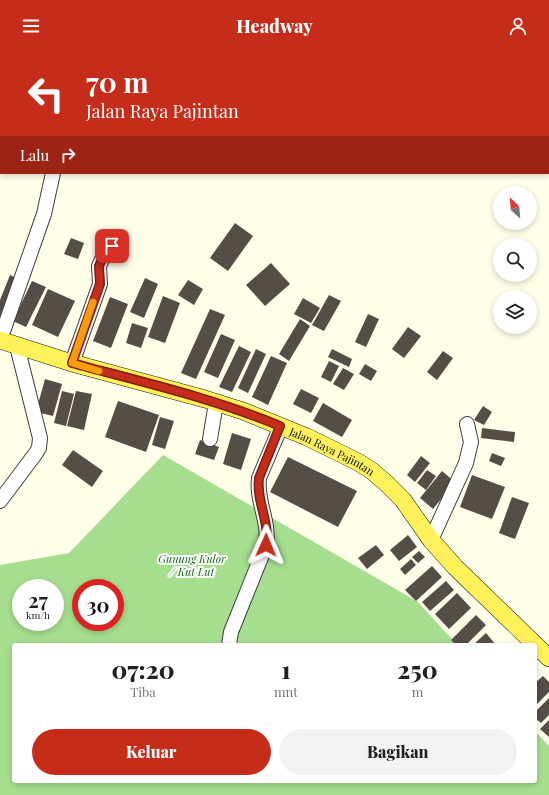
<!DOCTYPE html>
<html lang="id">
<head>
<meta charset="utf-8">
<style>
	:root { --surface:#fff; --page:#f2f2f2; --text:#202124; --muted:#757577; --accent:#c52d1a }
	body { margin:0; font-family:"Playfair Display",serif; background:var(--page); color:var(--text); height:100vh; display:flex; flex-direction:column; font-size:15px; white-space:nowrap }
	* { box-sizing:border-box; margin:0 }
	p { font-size:13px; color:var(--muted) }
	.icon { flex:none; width:22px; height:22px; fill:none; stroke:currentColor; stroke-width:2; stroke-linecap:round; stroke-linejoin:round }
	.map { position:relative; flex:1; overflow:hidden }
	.details { position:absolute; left:12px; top:591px; width:525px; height:140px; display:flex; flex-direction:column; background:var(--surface); border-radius:4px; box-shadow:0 2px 6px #0003 }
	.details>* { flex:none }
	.guide { position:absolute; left:0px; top:0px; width:549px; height:122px; box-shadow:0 2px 6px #0003; background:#c52d1a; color:#fff; overflow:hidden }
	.needle { width:26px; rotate:334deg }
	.buttons { position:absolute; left:493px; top:134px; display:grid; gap:8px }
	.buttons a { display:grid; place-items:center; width:44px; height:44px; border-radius:50%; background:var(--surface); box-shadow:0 2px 6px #0003; font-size:20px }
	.speed { position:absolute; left:12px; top:527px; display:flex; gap:8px; font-size:20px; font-weight:700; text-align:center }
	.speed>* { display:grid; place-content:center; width:52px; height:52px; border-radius:50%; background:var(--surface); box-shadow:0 2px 6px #0003; line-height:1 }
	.speed small { font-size:10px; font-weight:400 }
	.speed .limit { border:6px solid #d22; background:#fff; color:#111 }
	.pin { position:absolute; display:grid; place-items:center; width:34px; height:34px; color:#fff; margin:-17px; border-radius:8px; box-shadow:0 2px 6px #0006 }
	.me { position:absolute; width:44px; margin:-22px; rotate:1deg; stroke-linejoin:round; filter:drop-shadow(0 0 3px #0008) }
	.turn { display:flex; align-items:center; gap:14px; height:84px; padding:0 20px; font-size:18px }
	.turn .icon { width:52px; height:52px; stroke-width:2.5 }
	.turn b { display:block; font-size:28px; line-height:34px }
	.then { display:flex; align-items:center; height:38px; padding:0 20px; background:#0003; gap:8px; font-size:15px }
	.eta { display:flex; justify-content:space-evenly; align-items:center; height:68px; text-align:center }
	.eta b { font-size:24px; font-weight:800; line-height:28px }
	.cta { display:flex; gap:8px; margin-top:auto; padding:8px 20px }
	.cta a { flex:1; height:46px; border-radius:24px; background:var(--accent); color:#fff; font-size:16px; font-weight:800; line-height:46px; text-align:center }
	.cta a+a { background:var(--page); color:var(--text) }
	header { display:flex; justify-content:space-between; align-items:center; height:52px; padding:0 20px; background:var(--accent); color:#fff; font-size:18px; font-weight:800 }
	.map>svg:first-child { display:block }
	.forest { fill:#a5de8e; fill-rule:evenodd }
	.building { fill:#544e47 }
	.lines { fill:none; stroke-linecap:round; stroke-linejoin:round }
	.minor-casing { stroke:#3e3e3e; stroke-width:16 }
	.major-casing { stroke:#1c1c1c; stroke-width:18 }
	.minor { stroke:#fff; stroke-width:14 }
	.major { stroke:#fff159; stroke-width:17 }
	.route-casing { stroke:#801d11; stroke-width:10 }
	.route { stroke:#c52d1a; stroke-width:7 }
	.slow { stroke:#f59e0b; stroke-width:7 }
	.labels { text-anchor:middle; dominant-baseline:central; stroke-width:4; stroke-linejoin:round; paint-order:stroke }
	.street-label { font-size:11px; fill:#0b0b0b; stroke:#fff }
	.park-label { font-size:11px; font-style:italic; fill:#1b6717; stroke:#fff }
</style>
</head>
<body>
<header><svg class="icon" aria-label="menu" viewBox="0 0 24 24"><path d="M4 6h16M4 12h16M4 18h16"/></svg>Headway<svg class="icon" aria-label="person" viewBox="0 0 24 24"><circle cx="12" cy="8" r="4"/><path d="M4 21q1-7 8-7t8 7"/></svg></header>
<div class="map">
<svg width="549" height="743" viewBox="0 0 549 743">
	<rect width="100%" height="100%" fill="#fffee9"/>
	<!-- forest -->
	<path class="forest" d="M163,403L418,550L457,593H14V729H535V679L549,694V743H0V513L69,501ZM21,536H55V570H21ZM81,536H115V570H81Z"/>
	<!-- building -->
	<path class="building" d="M235,171L253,184L228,219L210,206Z
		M71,186L84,191L78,207L64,202Z
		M271,211L290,232L265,254L246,233Z
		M10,223L18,227L0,268V248Z
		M145,226L158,232L144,266L130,260Z
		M188,228L203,237L194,253L178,243Z
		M32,229L46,235L26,275L13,269Z
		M48,237L75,249L58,285L32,273Z
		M329,243L341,249L324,279L312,273Z
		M163,244L180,251L165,291L148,285Z
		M110,245L128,252L111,296L93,289Z
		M303,246L320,256L311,271L294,262Z
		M210,257L225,263L196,327L181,321Z
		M368,262L379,267L366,295L355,290Z
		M300,267L310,274L289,309L279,302Z
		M132,271L148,276L141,296L126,291Z
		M408,275L421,284L404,306L392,297Z
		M221,282L235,288L218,326L204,320Z
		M239,294L251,300L232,340L219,335Z
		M256,297L266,302L248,341L238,336Z
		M332,297L352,307L349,315L328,305Z
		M443,299L453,306L437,328L427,320Z
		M271,304L287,311L268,353L252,345Z
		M329,309L339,314L331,330L321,325Z
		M365,312L377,319L371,329L359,322Z
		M343,316L354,322L344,338L333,332Z
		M45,327L62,332L53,364L36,360Z
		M301,337L319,346L311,361L293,352Z
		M62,339L74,342L66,374L54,371Z
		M76,339L92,342L84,378L67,374Z
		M118,349L159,363L146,400L105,385Z
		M323,351L352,368L342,385L313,369Z
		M483,354L492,360L484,373L474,368Z
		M160,365L174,369L165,397L152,393Z
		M482,376L515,380L514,390L481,386Z
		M232,381L251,387L241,418L223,412Z
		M200,388L219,395L214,408L195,402Z
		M73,398L103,419L92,435L62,413Z
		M492,401L505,406L501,414L489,409Z
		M421,404L430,411L415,430L407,423Z
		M288,405L357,439L338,475L270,440Z
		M427,418L436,424L426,438L417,431Z
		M442,419L455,430L433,457L420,446Z
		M472,423L505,435L492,467L460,455Z
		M512,445L529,451L515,487L499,481Z
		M408,483L417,495L399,509L390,498Z
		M376,493L384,503L367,517L358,506Z
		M419,499L425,505L418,511L412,505Z
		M411,507L416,513L405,523L400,517Z
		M432,514L442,525L416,549L405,538Z
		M446,529L454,538L430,559L422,550Z
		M457,541L471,556L449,577L435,562Z
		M476,563L486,573L466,593H456L451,588Z
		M486,581L496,593H473Z
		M543,624L549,630V640L535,654V631Z
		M549,646V663L541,671L535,666V660Z
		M549,668V685L540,677Z"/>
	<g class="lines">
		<defs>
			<path id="minor" d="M61,1V0
				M0,53H1
				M0,288L44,162L53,121
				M72,311L100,232L99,214L103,205L113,194
				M210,387L216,351
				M0,449L36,401L39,396L40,386L17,294
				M431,488L466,411L471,390L467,372
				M229,593L231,580L266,493C270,469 256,450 259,426L281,374"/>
			<g id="major">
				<path id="s1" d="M0,288L72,311L205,347L243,359L307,385L358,410L372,419L386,431L403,448L431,488L455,515L549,606"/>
			</g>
		</defs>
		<!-- minor casing -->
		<use href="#minor" class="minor-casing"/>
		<!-- major casing -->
		<use href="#major" class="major-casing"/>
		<!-- minor -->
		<use href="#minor" class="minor"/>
		<!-- major -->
		<use href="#major" class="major"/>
	</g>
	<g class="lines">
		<defs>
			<path id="route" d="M112,194L103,205L99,214L100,232L72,311C142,330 213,346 280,374L259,426C256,450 270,469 266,493"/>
		</defs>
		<!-- route casing -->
		<use href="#route" class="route-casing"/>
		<!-- route -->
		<use href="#route" class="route"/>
		<!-- slow -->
		<path class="slow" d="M93,250L72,311L99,319"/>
	</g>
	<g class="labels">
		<!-- street labels -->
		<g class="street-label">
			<text stroke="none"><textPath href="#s1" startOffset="351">Jalan Raya Pajintan</textPath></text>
		</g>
		<!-- park labels -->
		<g class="park-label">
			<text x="192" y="506">Gunung Kulor<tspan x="192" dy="13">/ Kut Lut</tspan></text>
		</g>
	</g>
</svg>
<div class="buttons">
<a><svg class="needle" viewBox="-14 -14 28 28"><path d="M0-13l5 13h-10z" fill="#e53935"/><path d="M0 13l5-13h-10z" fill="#757577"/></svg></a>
<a><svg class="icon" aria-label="search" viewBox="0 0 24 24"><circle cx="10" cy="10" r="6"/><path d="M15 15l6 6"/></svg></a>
<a><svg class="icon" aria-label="layers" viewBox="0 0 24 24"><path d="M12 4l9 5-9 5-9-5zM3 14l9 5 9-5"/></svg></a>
</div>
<div class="speed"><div>27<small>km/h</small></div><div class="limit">30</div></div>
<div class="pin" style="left:112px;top:194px;background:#d93025"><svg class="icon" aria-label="arrive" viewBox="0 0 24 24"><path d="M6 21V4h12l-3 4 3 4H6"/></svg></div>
<svg class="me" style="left:266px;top:493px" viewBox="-20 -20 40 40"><path d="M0-17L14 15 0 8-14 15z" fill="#c52d1a" stroke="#fff" stroke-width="4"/></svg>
<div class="guide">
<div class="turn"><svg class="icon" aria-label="left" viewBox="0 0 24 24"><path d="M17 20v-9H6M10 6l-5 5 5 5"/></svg><div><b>70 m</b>Jalan Raya Pajintan</div></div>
<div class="then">Lalu<svg class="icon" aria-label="right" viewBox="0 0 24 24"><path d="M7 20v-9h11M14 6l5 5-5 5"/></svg></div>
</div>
<section class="details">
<div class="eta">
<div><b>07:20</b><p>Tiba</p></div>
<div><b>1</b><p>mnt</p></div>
<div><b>250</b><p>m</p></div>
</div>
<div class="cta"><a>Keluar</a><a>Bagikan</a></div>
</section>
</div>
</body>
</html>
